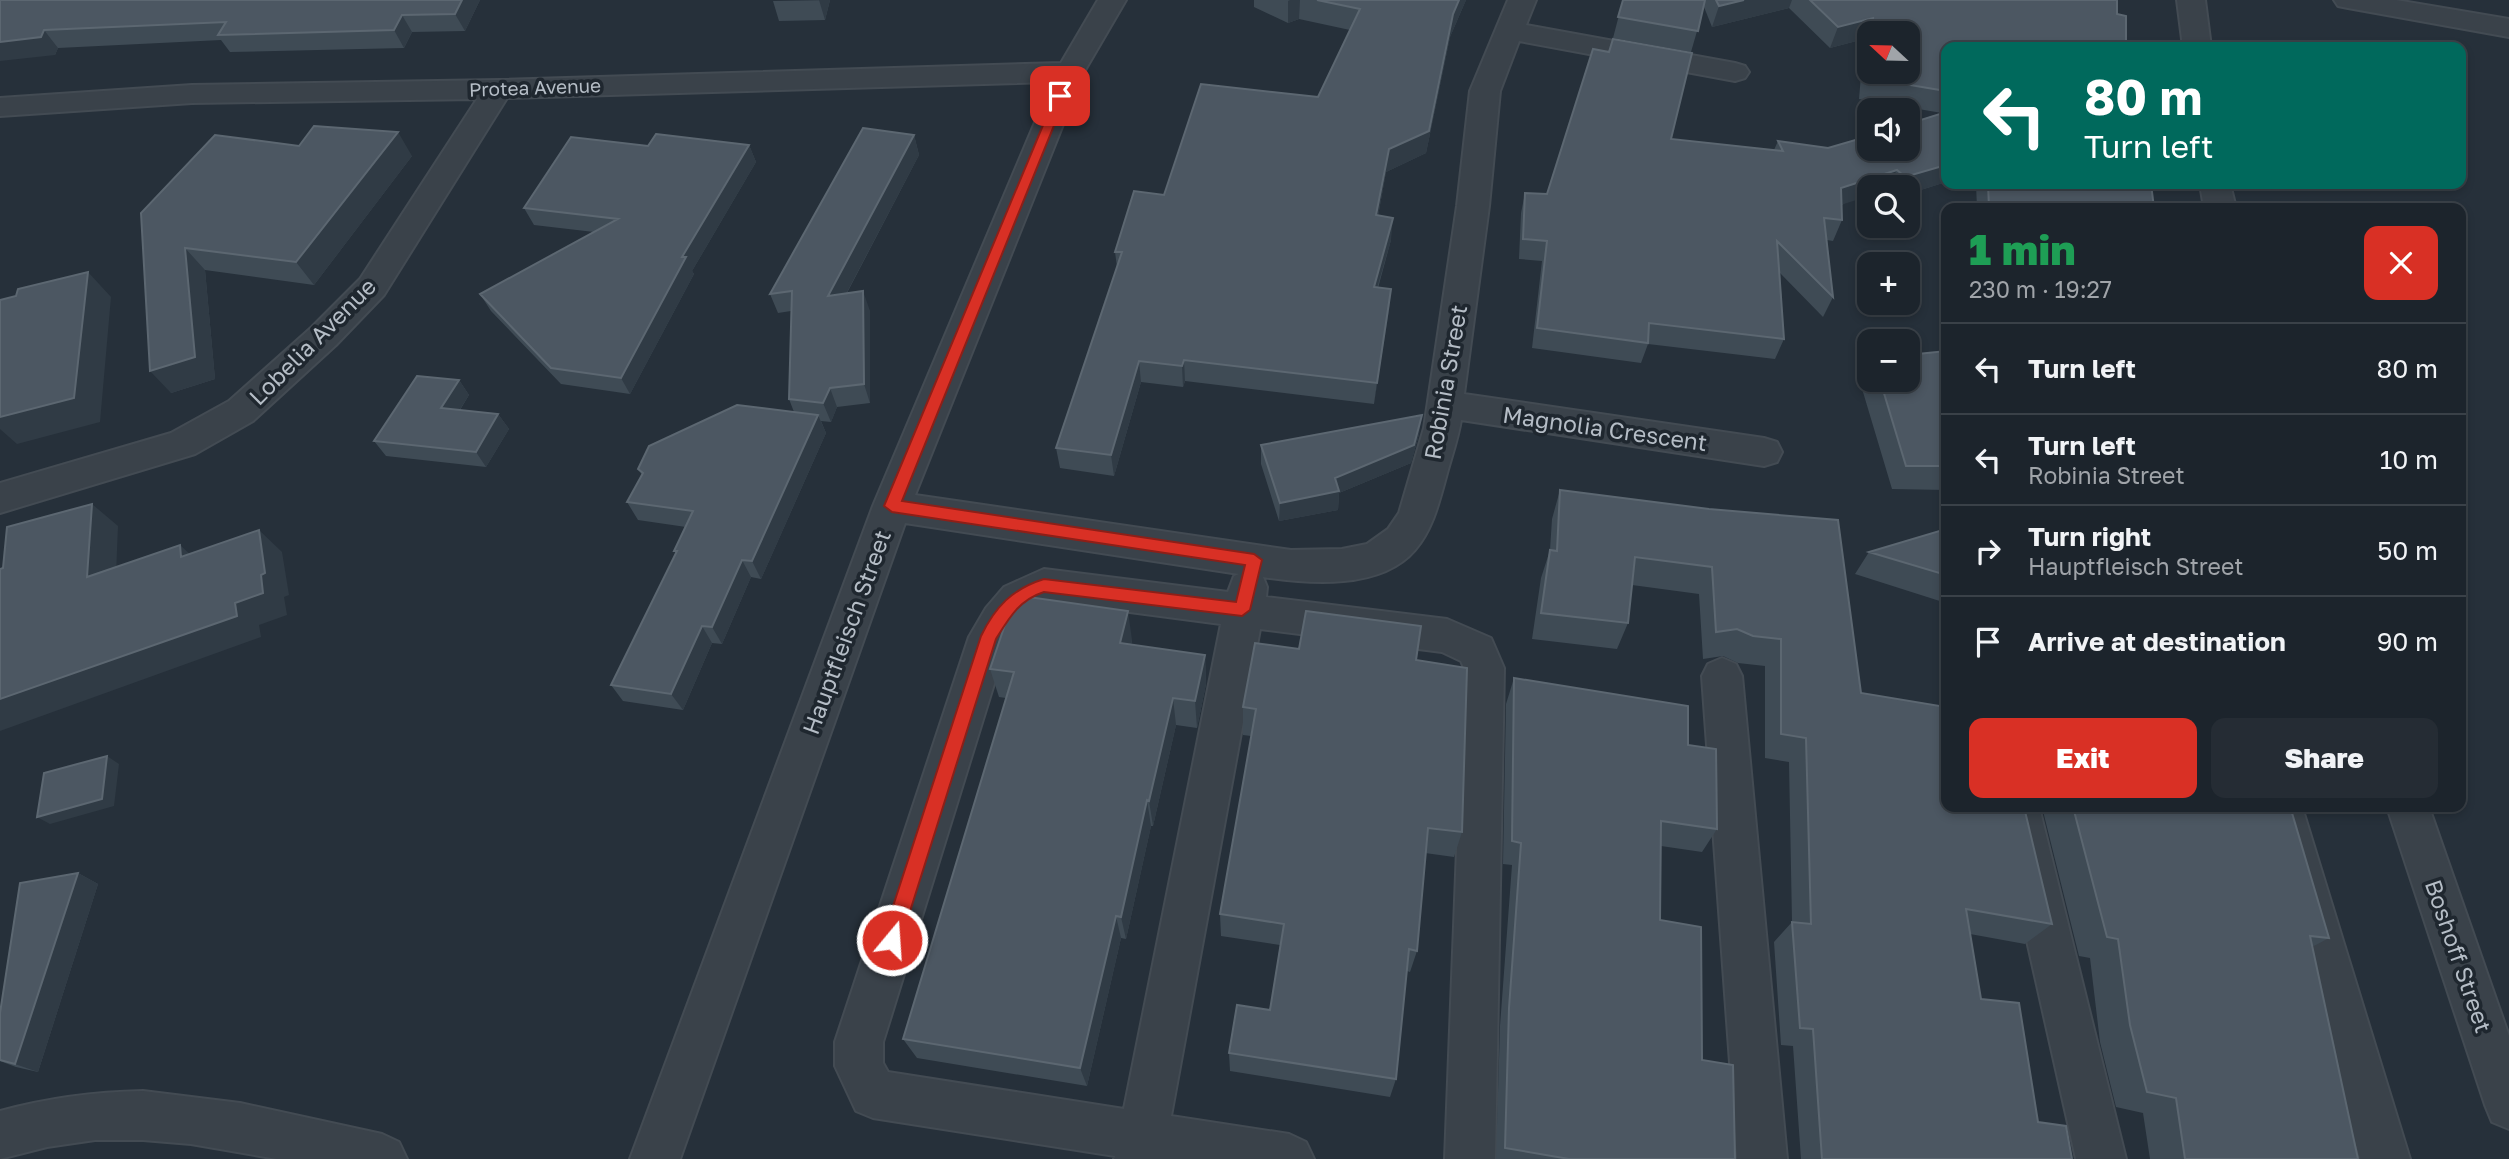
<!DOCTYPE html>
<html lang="en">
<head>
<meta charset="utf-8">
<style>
	:root { --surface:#1c242c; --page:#252c34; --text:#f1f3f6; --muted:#a0a4a9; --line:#3a4148; --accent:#d93025 }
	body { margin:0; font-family:"Golos Text",sans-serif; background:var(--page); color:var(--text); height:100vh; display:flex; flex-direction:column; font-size:26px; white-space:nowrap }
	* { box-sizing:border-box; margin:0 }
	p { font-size:23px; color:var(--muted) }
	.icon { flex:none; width:38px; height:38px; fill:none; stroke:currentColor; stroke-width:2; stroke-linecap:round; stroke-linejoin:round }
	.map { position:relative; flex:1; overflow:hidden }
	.drawer { position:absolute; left:1941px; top:203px; width:525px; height:609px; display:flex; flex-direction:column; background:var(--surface); border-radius:14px; box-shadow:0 4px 10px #0003,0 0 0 2px var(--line) }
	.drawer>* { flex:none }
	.hud { position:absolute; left:1941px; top:42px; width:525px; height:147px; border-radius:14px; box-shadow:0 4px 10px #0003,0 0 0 2px var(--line); background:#00695c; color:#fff; overflow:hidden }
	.needle { width:46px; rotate:292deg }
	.buttons { position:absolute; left:1857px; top:21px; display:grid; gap:14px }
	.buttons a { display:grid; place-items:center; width:63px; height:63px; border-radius:14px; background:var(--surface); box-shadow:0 4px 10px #0003,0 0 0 2px var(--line); font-size:35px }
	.pin { position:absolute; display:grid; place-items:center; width:60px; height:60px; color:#fff; margin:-30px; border-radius:14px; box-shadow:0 4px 10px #0006 }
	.me { position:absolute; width:77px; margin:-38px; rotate:18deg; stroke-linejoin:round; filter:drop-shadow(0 0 5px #0008) }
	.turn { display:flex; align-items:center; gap:24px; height:147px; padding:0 28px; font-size:32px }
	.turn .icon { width:91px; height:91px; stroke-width:2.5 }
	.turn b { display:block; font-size:49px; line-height:60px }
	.round { display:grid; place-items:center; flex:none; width:74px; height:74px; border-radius:14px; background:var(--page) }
	.headline { display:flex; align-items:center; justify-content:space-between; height:119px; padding:0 28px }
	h1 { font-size:42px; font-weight:800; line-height:52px; color:#1e9e55 }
	.action { display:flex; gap:14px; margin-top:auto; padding:14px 28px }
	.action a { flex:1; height:80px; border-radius:14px; background:var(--accent); color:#fff; font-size:28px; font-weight:800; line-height:80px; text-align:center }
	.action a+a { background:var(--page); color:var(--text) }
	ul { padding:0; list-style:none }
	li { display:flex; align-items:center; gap:21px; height:91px; padding:0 28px; border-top:2px solid var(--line) }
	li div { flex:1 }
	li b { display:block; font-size:26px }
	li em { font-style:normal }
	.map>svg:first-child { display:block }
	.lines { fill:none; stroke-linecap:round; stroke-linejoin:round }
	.minor-casing { stroke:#434b53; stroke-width:4 }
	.minor { fill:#3a424a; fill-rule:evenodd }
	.wall { fill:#3f4b55; fill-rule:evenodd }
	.shaded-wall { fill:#303b45 }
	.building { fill:#4c5762; stroke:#5c6771; stroke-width:2 }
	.route { fill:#d93025; stroke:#8d1f18; stroke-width:2 }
	.labels { text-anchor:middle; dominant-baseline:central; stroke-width:7; stroke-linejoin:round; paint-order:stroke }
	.far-street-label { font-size:19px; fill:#b5bdc6; stroke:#1f272f }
	.street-label { font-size:23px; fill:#b5bdc6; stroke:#1f272f }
</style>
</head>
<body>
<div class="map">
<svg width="2509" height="1159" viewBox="0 0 2509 1159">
	<rect width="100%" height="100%" fill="#26303a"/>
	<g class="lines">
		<defs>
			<path id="minor" d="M1098,0H1126L1084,72L915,495L1291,550L1342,549L1367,544L1388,529L1399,513L1424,428L1457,206L1470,91L1508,0H1536L1526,25L1735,63L1745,66L1749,72L1745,78L1735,81L1519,41L1500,91L1489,206L1464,394L1764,438L1777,442L1782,452L1777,462L1764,466L1461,420C1458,439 1451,458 1446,477C1439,502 1433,529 1415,550C1381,590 1309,584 1263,577L1267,587L1266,597L1447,619L1491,638L1504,668L1495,1159H1445L1464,668L1461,661L1442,652L1260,629L1171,1116L1289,1134L1306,1142L1314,1159H1114L1115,1156L873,1118L856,1111L835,1066V1042L969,637L986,608L1004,587L1044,569L1228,592L1234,576L1239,574L905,523L680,1159H630L873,506L1052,82L507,98L384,295L336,345L253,421L195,454L0,513V483L171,433L229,401L312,327L360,279L477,99L192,103L0,116V98L192,85L498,80L1061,63ZM1046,601L1221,624L1124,1109L888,1072L883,1063V1042L1007,642L1025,617Z
				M2177,0H2205L2211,47H2183Z
				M2334,0H2396L2509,19V37L2348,8L2338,6Z
				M2200,184H2230L2236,208H2204Z
				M1722,658L1736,664L1742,676L1787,1159H1737L1702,676L1708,664Z
				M1997,807H2039L2126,1159H2076Z
				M2260,807H2302L2410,1159H2360Z
				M2387,807H2429L2509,1036V1129L2492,1122L2485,1105Z
				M143,1091L240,1103L382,1134L399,1142L407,1159H277L191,1144L143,1140H95L47,1147L0,1159V1111C48,1098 93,1092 143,1091Z"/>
		</defs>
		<!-- minor casing -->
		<use href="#minor" class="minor-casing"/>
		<!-- minor -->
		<use href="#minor" class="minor"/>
	</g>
	<!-- wall -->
	<path class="wall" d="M0,0H480L465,31L412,32L404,48L230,52L221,40L58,48L55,55Z
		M830,0L825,20L779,21L773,1Z
		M1254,0H1466L1450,37L1426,153L1386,172L1378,216L1391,240L1378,288L1391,289L1374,404L1185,381L1183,387L1141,382L1114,476L1060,468L1056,448L1117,267L1115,252L1164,195L1318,97L1350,30L1299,19L1288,23L1254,7Z
		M1623,0H2117L1946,47V182L1908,194V187H1869L1842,205V220L1833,241L1827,240L1833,297L1823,317L1780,273L1784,339L1775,359L1648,344L1641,363L1532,348L1542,261L1519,259L1521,213L1525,193L1547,194L1671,139L1774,150L1778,141L1828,148L1942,113L1859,99L1864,39L1830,48L1789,8L1712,27L1704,7L1691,52L1613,38ZM1869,33H1908L1869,72Z
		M914,135L919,155L847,293L870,311V403L837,407L831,422L821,421L826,433L761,579L751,577L722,644L712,643L683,710L623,701L611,685L676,554L674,551L686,527L638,520L627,502L642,475L638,469L794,412L789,399L791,311L778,313L770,294Z
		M749,145L756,162L692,271L694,274L630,394L561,384L491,311L480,294L594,232L534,225L524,208L648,146Z
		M299,146L412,156L314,285L205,270L215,379L171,393L141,213Z
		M1976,184H2151L2154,208H1977Z
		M1946,351V490L1892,489L1860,382L1869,366V380H1908Z
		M459,380L469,395L460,410L498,414L509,429L486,467L386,456L374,441Z
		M1419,434L1411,463L1339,493L1338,510L1279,521L1261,464V445Z
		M1560,490L1709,509L1861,693L1946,807L2052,924L2025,944L1970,934L1981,999L2038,1122L2072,1159H1801L1793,1046L1781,1045L1774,942L1792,922L1789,762L1765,758V666L1738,663L1723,656L1703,659L1699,594L1632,585L1628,623L1617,649L1532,639L1541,578L1550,550L1552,519Z
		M1946,529V603L1855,574L1869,552Z
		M1132,640L1131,645L1205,655L1206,684L1197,728L1176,725L1153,826H1151L1126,939L1121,938L1087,1086L917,1058L903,1039L1006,698L999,697L990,669Z
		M1299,649L1416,660L1462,832L1454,857L1425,853L1417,951L1410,972L1407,971L1396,1079L1390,1097L1230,1071L1229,1053L1270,1010L1280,945L1221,936L1220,914L1251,736L1243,735V707Z
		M1514,678L1688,745L1717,829L1702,852L1661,846L1660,920L1702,1060L1735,1159H1496L1500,1026L1512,865L1503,864L1506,704Z
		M2042,807H2263L2329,938L2312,947L2358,1159H2150L2143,1113L2116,1107L2100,1042L2090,958L2079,956Z
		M78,873L98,884L38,1072L16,1067L0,1061V1013Z"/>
	<!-- shaded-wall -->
	<path class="shaded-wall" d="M462,0H480L465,31L455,14Z
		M819,0H830L825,20Z
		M1290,0H1300L1299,19L1288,23V1Z
		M1459,0H1466L1450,37L1426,153L1386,172L1374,238L1376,215L1389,149Z
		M1744,0H1792L1789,8L1712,27L1719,6Z
		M402,15L412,32L404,48L394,30Z
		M1873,18L1864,39L1830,48L1838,27Z
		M44,30L58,48L55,55L0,61V42Z
		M398,132L412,156L314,285L296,262Z
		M914,135L919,155L835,315L828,296Z
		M749,145L756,162L692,271L694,274L630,394L621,378L682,257Z
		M1946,165V182L1908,194V187H1900L1905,177Z
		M1897,170L1888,187H1869V196L1831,208L1841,188Z
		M1393,218L1391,240L1371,309L1374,287Z
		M185,248L205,270L215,379L171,393L150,371Z
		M88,272L111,297L100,422L17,444L0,429V417Z
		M1391,289L1389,311L1374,404L1377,383Z
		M863,291L870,311V403L864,384Z
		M1184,360L1185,381L1183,387L1182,366Z
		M1139,361L1141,382L1114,476L1111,455Z
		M459,380L469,395L452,422L441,408Z
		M830,388L837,407L831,422L823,403Z
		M498,414L509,429L486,467L476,452Z
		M818,415L826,433L761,579L752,561Z
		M1422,415L1419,434L1411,463L1339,493L1338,510L1279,521L1280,503L1335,478Z
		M92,504L118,526L115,599L87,577Z
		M259,530L282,552L289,595L284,597L287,615L259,625L261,637L0,731V699L235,603L261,575Z
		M180,545L205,568L181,557Z
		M742,560L751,577L722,644L712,627Z
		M1128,611L1132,640L1124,672L1120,643Z
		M702,626L712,643L683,710L671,694Z
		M1205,655L1206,684L1197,728L1195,701Z
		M1173,698L1176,725L1153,826L1149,801Z
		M107,756L119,764L114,806L50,824L37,817Z
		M1147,800L1151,826L1126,939L1121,917Z
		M78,873L98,884L38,1072L15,1064Z
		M1116,916L1121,938L1087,1086L1080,1068Z"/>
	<!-- building -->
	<path class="building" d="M0,0H462L455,14L402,15L394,30L218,35L226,22L44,30L41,37L0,42Z
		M1317,0H1459L1453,14L1429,131L1389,149L1376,215L1393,218L1374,287L1391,289L1377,383L1184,360L1182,366L1139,361L1111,455L1056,448L1122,252H1115L1134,191L1164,195L1201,84L1318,97L1360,9Z
		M1623,0H1705L1698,31L1618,17Z
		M1716,0H1744L1719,6Z
		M1810,0H2117V14L2126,16V47H1946V91L1868,78L1869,63V72H1908V33H1871L1873,18L1838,27Z
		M1613,39L1692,53L1671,139L1783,151L1778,141L1828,148L1869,136V149H1908V124L1946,112V165L1905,177L1897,170L1841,188L1842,220L1824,218L1833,297L1777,241L1784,339L1649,323L1648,343L1537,328L1547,241L1523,239L1525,193L1547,194L1593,49L1609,52Z
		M314,126L398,132L296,262L185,248L195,357L150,371L141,213L215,135L299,146Z
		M863,128L914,135L828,296L863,291L864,384L830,388L823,403L789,399L792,291L770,294Z
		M656,134L749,145L682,257H686L621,378L551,368L480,294L618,219L524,208L571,137L648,146Z
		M1988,184H2151L2154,208H1989Z
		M88,272L74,398L0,417V300L16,296L18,289Z
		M1946,351V466H1906L1880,380H1908V355Z
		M417,376L459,380L441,408L498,414L476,452L374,441Z
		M737,405L818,415L752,561L742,560L712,627L702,626L671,694L611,685L677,551H674L693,511L627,502L643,473L638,469L649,446Z
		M1422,415L1414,445L1335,478L1339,491L1280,503L1261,445Z
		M1560,490L1709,509L1838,520L1861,693L1946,707V807H2024L2052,924L1966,909L1981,999L2019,1003L2038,1122L2066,1126L2072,1159H1822L1813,1029L1800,1028L1792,922L1811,924L1806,738L1781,734V639L1753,636L1737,629L1716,632L1712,567L1635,557L1628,623L1541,613L1550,550L1557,551Z
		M92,504L87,577L180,545L181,557L259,530L265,573L261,575L263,593L235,603L237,616L0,699V569L3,568L7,527Z
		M1946,529V575L1869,552Z
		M1015,595L1128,611L1120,643L1205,655L1195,701L1173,698L1149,801L1147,800L1121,917L1116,916L1080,1068L903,1039L1014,672L990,669Z
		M1306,611L1421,626L1416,660L1467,668L1462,832L1428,828L1417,951L1409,949L1396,1079L1229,1053L1237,1005L1270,1010L1284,924L1220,914L1256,709L1243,707L1255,643L1299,649Z
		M1514,678L1688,706V745L1716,749L1717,829L1661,821L1660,920L1701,927L1702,1060L1733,1065L1735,1159H1569L1505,1148L1509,1008L1521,843L1512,841Z
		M107,756L102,799L37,817L44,773Z
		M2073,807H2263L2264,809L2292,813L2329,938L2310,936L2358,1159H2185L2176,1098L2147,1092L2130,1025L2118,939L2107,937Z
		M78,873L15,1064L0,1060V1013L20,883Z"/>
	<!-- route -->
	<path class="route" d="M1056,94L1066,96L902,501L1254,554L1262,560L1250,610L1242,616L1044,592C1019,600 1009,618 996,639L901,940L898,947L892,949L885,947L882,940L981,636C995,607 1012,589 1044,579L1236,602L1245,565L892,512L884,506Z"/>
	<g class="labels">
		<!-- far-street labels -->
		<g class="far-street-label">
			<text transform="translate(535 87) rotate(-2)">Protea Avenue</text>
		</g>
		<!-- street labels -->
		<g class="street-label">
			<text transform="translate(312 341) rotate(-45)">Lobelia Avenue</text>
			<text transform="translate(1445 382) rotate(-80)">Robinia Street</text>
			<text transform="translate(1605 428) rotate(8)">Magnolia Crescent</text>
			<text transform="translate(846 632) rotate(-70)">Hauptfleisch Street</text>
			<text transform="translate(2459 956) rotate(71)">Boshoff Street</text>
		</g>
	</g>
</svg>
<div class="buttons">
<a><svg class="needle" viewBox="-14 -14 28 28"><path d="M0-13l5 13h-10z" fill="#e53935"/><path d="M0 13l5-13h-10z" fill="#a0a4a9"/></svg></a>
<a><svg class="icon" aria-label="sound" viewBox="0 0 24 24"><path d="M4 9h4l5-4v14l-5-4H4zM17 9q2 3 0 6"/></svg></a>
<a><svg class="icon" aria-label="search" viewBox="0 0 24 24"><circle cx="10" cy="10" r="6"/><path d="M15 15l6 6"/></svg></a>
<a>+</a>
<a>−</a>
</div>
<div class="pin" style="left:1060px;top:96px;background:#d93025"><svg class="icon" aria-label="arrive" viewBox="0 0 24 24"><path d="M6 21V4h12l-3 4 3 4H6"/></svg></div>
<svg class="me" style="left:892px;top:940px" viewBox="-20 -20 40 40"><circle r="17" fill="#d93025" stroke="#fff" stroke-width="3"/><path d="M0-11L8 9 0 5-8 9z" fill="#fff"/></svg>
<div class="hud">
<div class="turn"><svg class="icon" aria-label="left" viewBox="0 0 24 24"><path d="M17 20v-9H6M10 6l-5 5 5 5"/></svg><div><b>80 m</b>Turn left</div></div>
</div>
<section class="drawer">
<div class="headline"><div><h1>1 min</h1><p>230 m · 19:27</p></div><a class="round" style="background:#d93025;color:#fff"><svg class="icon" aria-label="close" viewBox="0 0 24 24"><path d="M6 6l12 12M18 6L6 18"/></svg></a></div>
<ul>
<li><svg class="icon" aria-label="left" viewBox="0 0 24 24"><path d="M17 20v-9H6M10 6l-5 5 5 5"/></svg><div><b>Turn left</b></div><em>80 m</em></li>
<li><svg class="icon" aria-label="left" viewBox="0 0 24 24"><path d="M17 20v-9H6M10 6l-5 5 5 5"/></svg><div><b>Turn left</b><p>Robinia Street</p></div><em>10 m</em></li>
<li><svg class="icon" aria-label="right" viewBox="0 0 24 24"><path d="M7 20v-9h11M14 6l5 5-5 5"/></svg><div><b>Turn right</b><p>Hauptfleisch Street</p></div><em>50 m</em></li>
<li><svg class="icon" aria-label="arrive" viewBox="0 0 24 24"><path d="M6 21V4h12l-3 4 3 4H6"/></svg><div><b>Arrive at destination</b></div><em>90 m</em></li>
</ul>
<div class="action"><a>Exit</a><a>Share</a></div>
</section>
</div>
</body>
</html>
